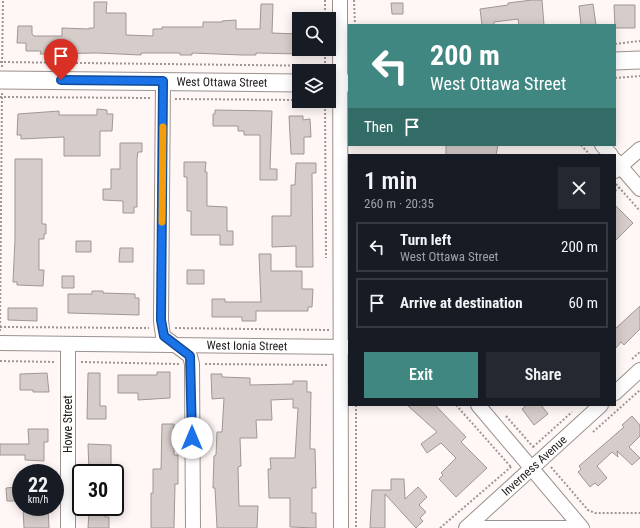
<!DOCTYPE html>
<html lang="en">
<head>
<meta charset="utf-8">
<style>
	:root { --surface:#171b24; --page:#242831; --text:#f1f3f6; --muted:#9ea1a6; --line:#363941; --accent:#408781 }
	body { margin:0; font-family:"Roboto Condensed",sans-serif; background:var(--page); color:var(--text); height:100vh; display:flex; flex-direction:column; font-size:15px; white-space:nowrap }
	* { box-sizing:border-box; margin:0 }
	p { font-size:13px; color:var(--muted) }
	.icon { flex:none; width:22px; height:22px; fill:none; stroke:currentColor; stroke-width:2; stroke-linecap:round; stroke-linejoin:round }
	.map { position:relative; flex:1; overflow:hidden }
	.side { position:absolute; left:348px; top:154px; width:268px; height:252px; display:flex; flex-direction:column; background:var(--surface); border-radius:0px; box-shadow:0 2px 10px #0003 }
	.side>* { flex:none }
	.guide { position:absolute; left:348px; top:24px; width:268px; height:122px; border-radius:0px; box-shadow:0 2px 10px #0003; background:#408781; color:#fff; overflow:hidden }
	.controls { position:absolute; left:292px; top:12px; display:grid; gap:8px }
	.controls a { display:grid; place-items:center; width:44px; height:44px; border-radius:0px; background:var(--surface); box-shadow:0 2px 10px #0003; font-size:20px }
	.speed { position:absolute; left:12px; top:464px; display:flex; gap:8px; font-size:20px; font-weight:700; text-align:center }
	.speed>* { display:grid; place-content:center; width:52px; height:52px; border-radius:50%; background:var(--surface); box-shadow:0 2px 10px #0003; line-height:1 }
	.speed small { font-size:10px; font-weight:400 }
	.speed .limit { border:2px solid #111; border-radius:6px; background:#fff; color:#111 }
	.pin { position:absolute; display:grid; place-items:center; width:34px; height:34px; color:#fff; margin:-41px -17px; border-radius:50% 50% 50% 0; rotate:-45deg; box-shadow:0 0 4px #0007 }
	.pin .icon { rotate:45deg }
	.me { position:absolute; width:44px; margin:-22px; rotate:0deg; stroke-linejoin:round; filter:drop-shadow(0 0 3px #0008) }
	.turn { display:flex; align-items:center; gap:14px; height:84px; padding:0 16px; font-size:18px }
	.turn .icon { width:52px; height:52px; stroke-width:2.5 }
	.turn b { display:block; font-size:28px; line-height:34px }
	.then { display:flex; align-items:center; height:38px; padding:0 16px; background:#0003; gap:8px; font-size:15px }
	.round { display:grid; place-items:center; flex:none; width:42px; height:42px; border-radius:0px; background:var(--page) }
	.overview { display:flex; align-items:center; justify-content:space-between; height:68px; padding:0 16px }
	h1 { font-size:24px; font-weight:600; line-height:30px }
	.primary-button { display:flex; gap:8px; margin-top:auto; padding:8px 16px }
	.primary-button a { flex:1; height:46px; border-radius:0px; background:var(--accent); color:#fff; font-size:16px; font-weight:600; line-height:46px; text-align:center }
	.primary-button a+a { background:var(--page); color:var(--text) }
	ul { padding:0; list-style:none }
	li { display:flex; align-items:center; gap:12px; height:50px; margin:0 8px 6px; padding:0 8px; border:2px solid var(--line); border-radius:0px }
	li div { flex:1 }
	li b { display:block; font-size:15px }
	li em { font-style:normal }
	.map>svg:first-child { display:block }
	.building { fill:#d6cdca; stroke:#a09794 }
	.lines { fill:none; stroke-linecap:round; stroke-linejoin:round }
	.minor-casing { stroke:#9a928f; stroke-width:16 }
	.tertiary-casing { stroke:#9a928f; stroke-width:19 }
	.path { stroke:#9c9694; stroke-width:2; stroke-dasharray:2 2; stroke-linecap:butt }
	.minor { stroke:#fff; stroke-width:14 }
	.tertiary { stroke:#fff; stroke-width:17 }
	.route-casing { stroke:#114b97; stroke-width:10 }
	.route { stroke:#1a73e8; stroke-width:7 }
	.slow { stroke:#f59e0b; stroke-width:7 }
	.labels { text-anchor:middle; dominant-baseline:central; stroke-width:3; stroke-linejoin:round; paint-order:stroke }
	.street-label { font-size:12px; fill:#24211f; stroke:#fff }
</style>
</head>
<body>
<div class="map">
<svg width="640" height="528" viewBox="0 0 640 528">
	<rect width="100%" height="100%" fill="#fff7f5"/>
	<!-- building -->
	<path class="building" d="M532,0H542L544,25H519L518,19L494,22V25H482L480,9L508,5V3Z
		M94,2H107L106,13H126V35L153,36V29H162V27H203V22H222V21L236,20V29H260L261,4H273L272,33L299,34V54L256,53V55H242L192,53V55H180V53H141V55L97,53L40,54L41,51H26V43H17L18,26H32V34L34,36H62V28L89,29V28H94Z
		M391,3H403V14H392Z
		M593,4L596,25H581L579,6Z
		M614,5H635V28H615Z
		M97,109L107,110V114H113L112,131H100V156H64V137L21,139V135H17L18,114L59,111V115H97Z
		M215,110L272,111L270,169H277V180H260V135H244V131H238V126H213V114H215Z
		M289,116H303V120L310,119L311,137H304V154H291Z
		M120,143H142V152H138L137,159V207H134V213H123V201L103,200V189H111V169H120Z
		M446,145H498L496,155H446Z
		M15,159H42V224H46V234H44V239H39V270H44L43,286L17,285V282H13L15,239Z
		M184,162H206L205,172H207V206L227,207V231H233V245H220V235H191V211H187V177H184Z
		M296,163H316V173H312L313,267H296V246L272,247V216H291V185H295Z
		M615,205L633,223L615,241Z
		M76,241H91V252H76Z
		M120,248H133V262H119Z
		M259,254H271V271H302V289H313L312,307H308V311H256V321H242V317H212V299H225V302H261Z
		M187,270H204V284H187Z
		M62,276H74V288H62Z
		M92,291H103V293L135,294V298H139V315L68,313V294H92Z
		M640,306V329L624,345L621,342L615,349V329Z
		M8,308H37V321L8,320Z
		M157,372H170V398L138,400V393H118V375H157Z
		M47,373L49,392H33V390H20V374Z
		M88,373H100V406H106V419H87Z
		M211,374H222V377L250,378V385L293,384V381H307V392H311L310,449H315L316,488H312V513H316V528L290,527V498H269L268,469H271L270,458H295L298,408H293V399L271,400L272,420H256L257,438H240L241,466L238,467L239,506H258L257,528H217L215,488H213L214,456L216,455L217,432H222L224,398L212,399Z
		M407,405H435L466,437L461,442L487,468L456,497L439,479L443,475L441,473L456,458L441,443L427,453L421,444L437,432Z
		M527,405H541L548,414L534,425L522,409Z
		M632,416L640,425V436L629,447L640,458L632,465L617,451L618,457L612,452L597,466L607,478L598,486L595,483L590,487L578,472L581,469L579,466L624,427L622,425Z
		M162,424H174V455H178V484H175L174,528H151V493H153V469H161Z
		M28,429H48V442H44V461L25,460V455H0V444H29Z
		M88,444L111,445V466H104V473H89Z
		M391,479H404L405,499L418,487L427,497L419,505L426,512L420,518L423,521L416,528L385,494V528H370L372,490H391Z
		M17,487L18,501H7L6,488Z
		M23,507H48L49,528H24Z
		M89,512L105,513V517H109V528H88Z"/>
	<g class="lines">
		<defs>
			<g id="minor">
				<path d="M340,0L341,528"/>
				<path d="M163,81L161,321L163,336L190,356L192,364L193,528"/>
				<path d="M602,145L611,155"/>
				<path d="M615,160L640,189"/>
				<path d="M615,171L640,149"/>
				<path id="s1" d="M0,343L348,347"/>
				<path d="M68,344V528"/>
				<path d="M615,393L640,370"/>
				<path d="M478,405L582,528"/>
				<path id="s2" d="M467,527L601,405"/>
				<path d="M466,528H569"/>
			</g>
			<g id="tertiary">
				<path d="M615,61L640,60"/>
				<path id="s3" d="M0,80L299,83"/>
				<path d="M329,83H349"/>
			</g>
		</defs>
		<!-- minor casing -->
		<use href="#minor" class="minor-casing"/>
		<!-- tertiary casing -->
		<use href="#tertiary" class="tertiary-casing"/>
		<!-- path -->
		<path class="path" d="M325,0V19
			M354,0L355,25
			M615,44L640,41
			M325,49V66
			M0,62L328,66
			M2,67L3,0
			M615,78L640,76
			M0,97L151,98
			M175,99L299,100
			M325,101L326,258
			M581,145L590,155
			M616,184L640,211
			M615,191L620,187
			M0,327L149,328
			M175,328L329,330
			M0,331L2,93
			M632,359L640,352
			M0,361L55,362
			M81,362L179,364
			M205,364L329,365
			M356,405V528
			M456,405L511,467
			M506,416L535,449
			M593,432L640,390
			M533,447L572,412
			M551,467L588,510L595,513H640
			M440,528L512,466"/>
		<!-- minor -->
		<use href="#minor" class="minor"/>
		<!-- tertiary -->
		<use href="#tertiary" class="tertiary"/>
	</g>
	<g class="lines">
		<defs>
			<path id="route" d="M61,80L163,81L161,320L164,336L190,356L192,438"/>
		</defs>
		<!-- route casing -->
		<use href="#route" class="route-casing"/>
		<!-- route -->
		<use href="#route" class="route"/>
		<!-- slow -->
		<path class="slow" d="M162,222L163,127"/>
	</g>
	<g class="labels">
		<!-- street labels -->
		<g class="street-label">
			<text stroke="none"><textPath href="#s3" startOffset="222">West Ottawa Street</textPath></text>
			<text stroke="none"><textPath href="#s1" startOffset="247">West Ionia Street</textPath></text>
			<text transform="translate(68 424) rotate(-90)">Howe Street</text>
			<text stroke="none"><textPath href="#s2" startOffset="91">Inverness Avenue</textPath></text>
		</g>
	</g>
</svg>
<div class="controls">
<a><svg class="icon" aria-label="search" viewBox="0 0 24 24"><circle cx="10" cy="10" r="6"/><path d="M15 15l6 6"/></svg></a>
<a><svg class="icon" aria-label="layers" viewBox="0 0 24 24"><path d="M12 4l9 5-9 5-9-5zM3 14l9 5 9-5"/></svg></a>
</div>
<div class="speed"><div>22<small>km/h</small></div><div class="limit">30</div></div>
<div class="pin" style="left:61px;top:80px;background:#d93025"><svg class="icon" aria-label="arrive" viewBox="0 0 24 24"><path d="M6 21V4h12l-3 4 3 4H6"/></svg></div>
<svg class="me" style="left:192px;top:438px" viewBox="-20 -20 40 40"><circle r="19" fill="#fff"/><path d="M0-13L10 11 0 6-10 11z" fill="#1a73e8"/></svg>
<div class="guide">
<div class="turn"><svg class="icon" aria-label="left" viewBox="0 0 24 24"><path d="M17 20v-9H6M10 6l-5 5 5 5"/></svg><div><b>200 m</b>West Ottawa Street</div></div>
<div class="then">Then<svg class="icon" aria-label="arrive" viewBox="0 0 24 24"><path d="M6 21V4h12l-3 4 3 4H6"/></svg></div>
</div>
<section class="side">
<div class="overview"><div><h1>1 min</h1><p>260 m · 20:35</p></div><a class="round"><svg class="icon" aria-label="close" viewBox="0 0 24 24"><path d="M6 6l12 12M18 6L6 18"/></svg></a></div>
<ul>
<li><svg class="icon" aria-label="left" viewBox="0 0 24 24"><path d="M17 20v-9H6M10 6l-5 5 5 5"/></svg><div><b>Turn left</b><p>West Ottawa Street</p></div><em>200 m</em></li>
<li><svg class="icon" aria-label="arrive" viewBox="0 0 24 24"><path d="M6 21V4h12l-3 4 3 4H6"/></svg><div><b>Arrive at destination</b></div><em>60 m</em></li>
</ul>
<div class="primary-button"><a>Exit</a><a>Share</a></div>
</section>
</div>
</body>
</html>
